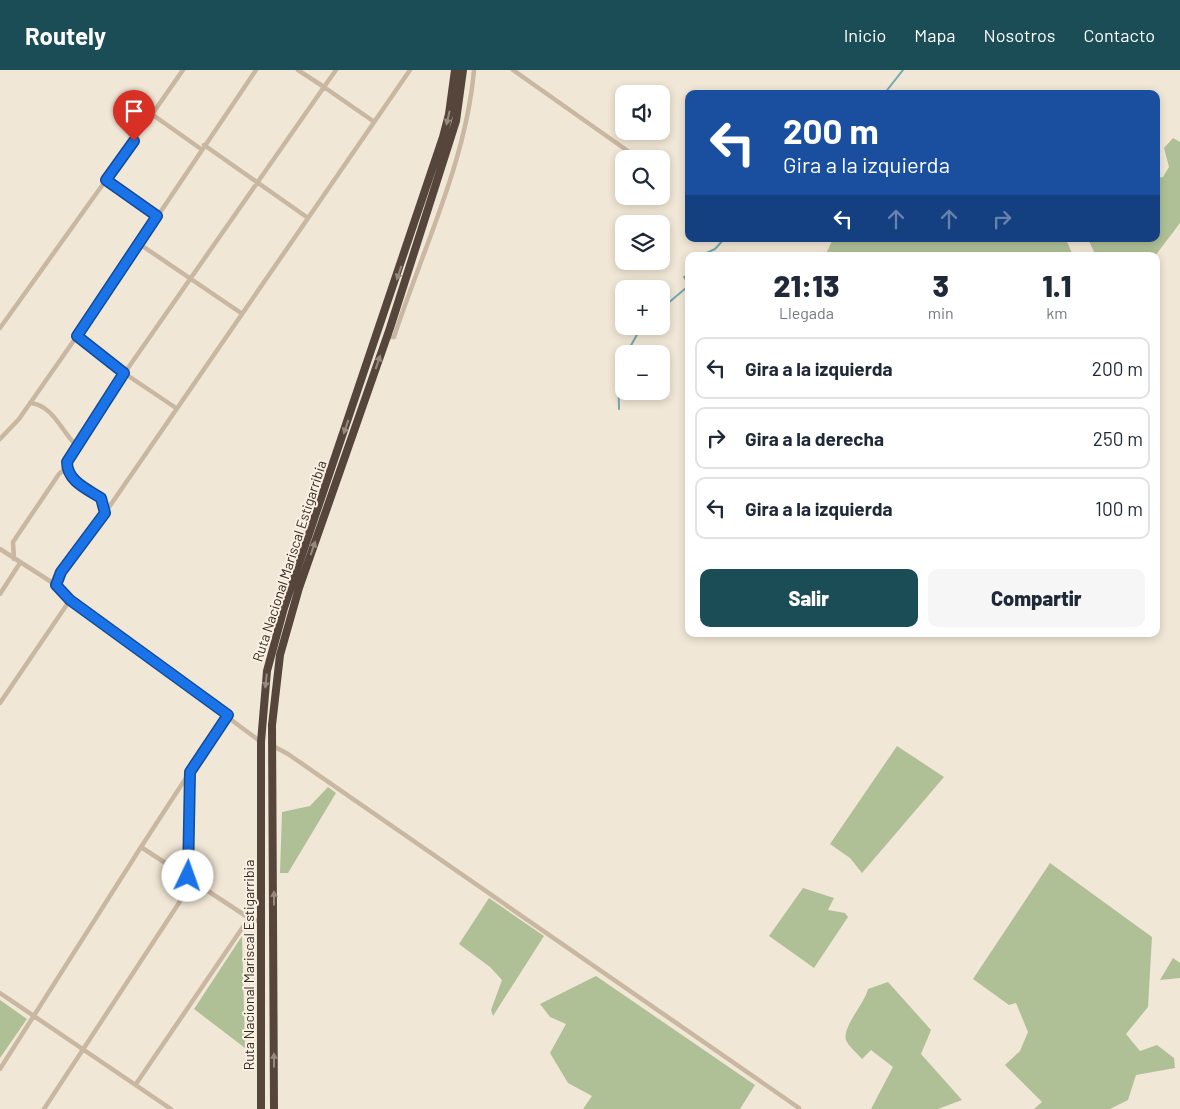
<!DOCTYPE html>
<html lang="es">
<head>
<meta charset="utf-8">
<style>
	:root { --surface:#fff; --page:#f6f6f7; --text:#1f2937; --muted:#747a83; --line:#e0e1e3; --accent:#1a4d56 }
	body { margin:0; font-family:Barlow,sans-serif; background:var(--page); color:var(--text); height:100vh; display:flex; flex-direction:column; font-size:19px; white-space:nowrap }
	* { box-sizing:border-box; margin:0 }
	p { font-size:16px; color:var(--muted) }
	.icon { flex:none; width:28px; height:28px; fill:none; stroke:currentColor; stroke-width:2; stroke-linecap:round; stroke-linejoin:round }
	.map { position:relative; flex:1; overflow:hidden }
	.drawer { position:absolute; left:685px; top:182px; width:475px; height:385px; display:flex; flex-direction:column; background:var(--surface); border-radius:10px; box-shadow:0 2px 8px #0003 }
	.drawer>* { flex:none }
	.top-card { position:absolute; left:685px; top:20px; width:475px; height:152px; border-radius:10px; box-shadow:0 2px 8px #0003; background:#1a4fa0; color:#fff; overflow:hidden }
	.tools { position:absolute; left:615px; top:15px; display:grid; gap:10px }
	.tools a { display:grid; place-items:center; width:55px; height:55px; border-radius:10px; background:var(--surface); box-shadow:0 2px 8px #0003; font-size:25px }
	.pin { position:absolute; display:grid; place-items:center; width:42px; height:42px; color:#fff; margin:-51px -21px; border-radius:50% 50% 50% 0; rotate:-45deg; box-shadow:0 0 5px #0007 }
	.pin .icon { rotate:45deg }
	.me { position:absolute; width:55px; margin:-28px; rotate:3deg; stroke-linejoin:round; filter:drop-shadow(0 0 4px #0008) }
	.turn { display:flex; align-items:center; gap:18px; height:105px; padding:0 15px; font-size:22px }
	.turn .icon { width:65px; height:65px; stroke-width:2.5 }
	.turn b { display:block; font-size:35px; line-height:42px }
	.lanes { display:flex; align-items:center; height:48px; padding:0 15px; background:#0003; justify-content:center; gap:25px; direction:ltr }
	.lanes .off { opacity:.35 }
	.eta { display:flex; justify-content:space-evenly; align-items:center; height:85px; text-align:center }
	.eta b { font-size:30px; font-weight:800; line-height:35px }
	.cta { display:flex; gap:10px; margin-top:auto; padding:10px 15px }
	.cta a { flex:1; height:58px; border-radius:10px; background:var(--accent); color:#fff; font-size:20px; font-weight:800; line-height:58px; text-align:center }
	.cta a+a { background:var(--page); color:var(--text) }
	ul { padding:0; list-style:none }
	li { display:flex; align-items:center; gap:15px; height:62px; margin:0 10px 8px; padding:0 5px; border:2px solid var(--line); border-radius:10px }
	li div { flex:1 }
	li b { display:block; font-size:19px }
	li em { font-style:normal }
	header { display:flex; align-items:center; gap:30px; box-sizing:border-box; height:70px; padding:0 25px; background:var(--accent); color:#fff }
	header strong { font-size:24px }
	nav { display:flex; gap:28px; margin-inline-start:auto; font-size:18px }
	.map>svg:first-child { display:block }
	.green { fill:#afc096 }
	.lines { fill:none; stroke-linecap:round; stroke-linejoin:round }
	.stream { stroke:#75a8af; stroke-width:2 }
	.street { stroke:#c9b7a2; stroke-width:4.5 }
	.highway { stroke:#55453b; stroke-width:8 }
	.oneway { fill:#97897e }
	.route-casing { stroke:#114b97; stroke-width:12 }
	.route { stroke:#1a73e8; stroke-width:9 }
	.labels { text-anchor:middle; dominant-baseline:central; stroke-width:4; stroke-linejoin:round; paint-order:stroke }
	.street-label { font-size:14px; fill:#342b25; stroke:#f9f0e2 }
</style>
</head>
<body>
<header>
<strong>Routely</strong>
<nav><a>Inicio</a><a>Mapa</a><a>Nosotros</a><a>Contacto</a></nav>
</header>
<div class="map">
<svg width="1180" height="1039" viewBox="0 0 1180 1039">
	<rect width="100%" height="100%" fill="#f1e7d6"/>
	<!-- green -->
	<path class="green" d="M1173,68L1180,72V153L1155,186H1096L1088,169H1156V108L1163,107L1169,97L1164,78Z
		M833,169H1066L1073,186H825Z
		M897,676L944,707L862,803L850,788L830,774Z
		M328,717L336,723L288,803H280L282,742L310,736Z
		M1050,793L1152,867L1148,937L1126,964L1140,981L1157,975L1174,988L1175,998L1136,1005L1128,1030L1110,1039H1034L1042,1032L1005,995L1020,981L1028,962L1016,933L1009,935L973,909Z
		M803,818L834,828L828,840L845,843L848,847L814,898L769,866Z
		M489,828L544,866L493,946L491,940L502,910L490,897L459,874Z
		M242,866L245,978L194,939Z
		M1173,888L1180,893V908L1160,910Z
		M596,906L755,1015L740,1039H583L592,1026L568,1013L550,983L566,954L550,947L540,934Z
		M888,912L931,960L921,984L962,1030L938,1039H871L893,997L871,980L862,989C858,984 848,976 846,970C842,957 865,933 868,919Z
		M0,930L27,949L0,988Z"/>
	<g class="lines">
		<!-- stream -->
		<path class="stream" d="M884,24L903,0
			M700,186L715,179L724,169
			M661,239L686,218L689,214L684,207L689,204
			M626,284L642,256
			M619,339L618,288L624,285"/>
		<!-- street -->
		<path class="street" d="M298,0L324,17L336,0
			M513,0L632,84
			M153,45L201,79
			M204,75L308,148
			M157,146L106,110L183,0
			M138,173L241,243
			M0,258L106,110
			M77,266L124,303L176,338
			M387,267H394C422,181 466,92 474,0
			M30,333C52,335 60,358 74,373V378
			M0,369L19,349L77,266L256,0
			M105,443L101,428L68,403L67,392L119,311L324,17L373,51
			M0,479L56,515L70,530L261,672
			M14,489L13,472L59,404L67,397
			M56,515L61,502L105,443L410,0
			M0,524L20,493
			M0,633L70,530
			M273,676L288,684L799,1038
			M141,777L227,645
			M188,806L190,703
			M0,923L171,1039
			M0,999L141,777L249,848L259,851
			M136,1014L249,848
			M44,1039L194,810"/>
		<!-- highway -->
		<path class="highway" d="M261,1039V672L267,601L284,538L443,67L449,44L455,0
			M274,1039L272,655L280,585L299,518L390,258L456,51L463,0"/>
	</g>
	<!-- one-way arrows -->
	<defs><path id="oneway-solid" d="M-6-.8H1V-3.2L6.5 0L1 3.2V.8H-6Z" transform="scale(1.25)"/></defs>
	<g class="oneway">
		<use href="#oneway-solid" transform="translate(448 48) rotate(103)"/>
		<use href="#oneway-solid" transform="translate(399 203) rotate(109)"/>
		<use href="#oneway-solid" transform="translate(378 292) rotate(-71)"/>
		<use href="#oneway-solid" transform="translate(346 357) rotate(109)"/>
		<use href="#oneway-solid" transform="translate(313 478) rotate(-71)"/>
		<use href="#oneway-solid" transform="translate(266 611) rotate(96)"/>
		<use href="#oneway-solid" transform="translate(274 828) rotate(-90)"/>
		<use href="#oneway-solid" transform="translate(274 990) rotate(-90)"/>
	</g>
	<g class="lines">
		<defs>
			<path id="route" d="M134,71L106,110L157,146L77,266L124,303L67,392C67,411 87,419 101,428L105,443L61,502L56,515L70,530L228,645L190,702L188,806"/>
		</defs>
		<!-- route casing -->
		<use href="#route" class="route-casing"/>
		<!-- route -->
		<use href="#route" class="route"/>
	</g>
	<g class="labels">
		<!-- street labels -->
		<g class="street-label">
			<text transform="translate(289 491) rotate(-72)">Ruta Nacional Mariscal Estigarribia</text>
			<text transform="translate(248 895) rotate(-90)">Ruta Nacional Mariscal Estigarribia</text>
		</g>
	</g>
</svg>
<div class="tools">
<a><svg class="icon" aria-label="sound" viewBox="0 0 24 24"><path d="M4 9h4l5-4v14l-5-4H4zM17 9q2 3 0 6"/></svg></a>
<a><svg class="icon" aria-label="search" viewBox="0 0 24 24"><circle cx="10" cy="10" r="6"/><path d="M15 15l6 6"/></svg></a>
<a><svg class="icon" aria-label="layers" viewBox="0 0 24 24"><path d="M12 4l9 5-9 5-9-5zM3 14l9 5 9-5"/></svg></a>
<a>+</a>
<a>−</a>
</div>
<div class="pin" style="left:134px;top:71px;background:#d93025"><svg class="icon" aria-label="arrive" viewBox="0 0 24 24"><path d="M6 21V4h12l-3 4 3 4H6"/></svg></div>
<svg class="me" style="left:188px;top:806px" viewBox="-20 -20 40 40"><circle r="19" fill="#fff"/><path d="M0-13L10 11 0 6-10 11z" fill="#1a73e8"/></svg>
<div class="top-card">
<div class="turn"><svg class="icon" aria-label="left" viewBox="0 0 24 24"><path d="M17 20v-9H6M10 6l-5 5 5 5"/></svg><div><b>200 m</b>Gira a la izquierda</div></div>
<div class="lanes"><svg class="icon" aria-label="left" viewBox="0 0 24 24"><path d="M17 20v-9H6M10 6l-5 5 5 5"/></svg><svg class="icon off" aria-label="ahead" viewBox="0 0 24 24"><path d="M12 20V5M6 11l6-6 6 6"/></svg><svg class="icon off" aria-label="ahead" viewBox="0 0 24 24"><path d="M12 20V5M6 11l6-6 6 6"/></svg><svg class="icon off" aria-label="right" viewBox="0 0 24 24"><path d="M7 20v-9h11M14 6l5 5-5 5"/></svg></div>
</div>
<section class="drawer">
<div class="eta">
<div><b>21:13</b><p>Llegada</p></div>
<div><b>3</b><p>min</p></div>
<div><b>1.1</b><p>km</p></div>
</div>
<ul>
<li><svg class="icon" aria-label="left" viewBox="0 0 24 24"><path d="M17 20v-9H6M10 6l-5 5 5 5"/></svg><div><b>Gira a la izquierda</b></div><em>200 m</em></li>
<li><svg class="icon" aria-label="right" viewBox="0 0 24 24"><path d="M7 20v-9h11M14 6l5 5-5 5"/></svg><div><b>Gira a la derecha</b></div><em>250 m</em></li>
<li><svg class="icon" aria-label="left" viewBox="0 0 24 24"><path d="M17 20v-9H6M10 6l-5 5 5 5"/></svg><div><b>Gira a la izquierda</b></div><em>100 m</em></li>
</ul>
<div class="cta"><a>Salir</a><a>Compartir</a></div>
</section>
</div>
</body>
</html>
